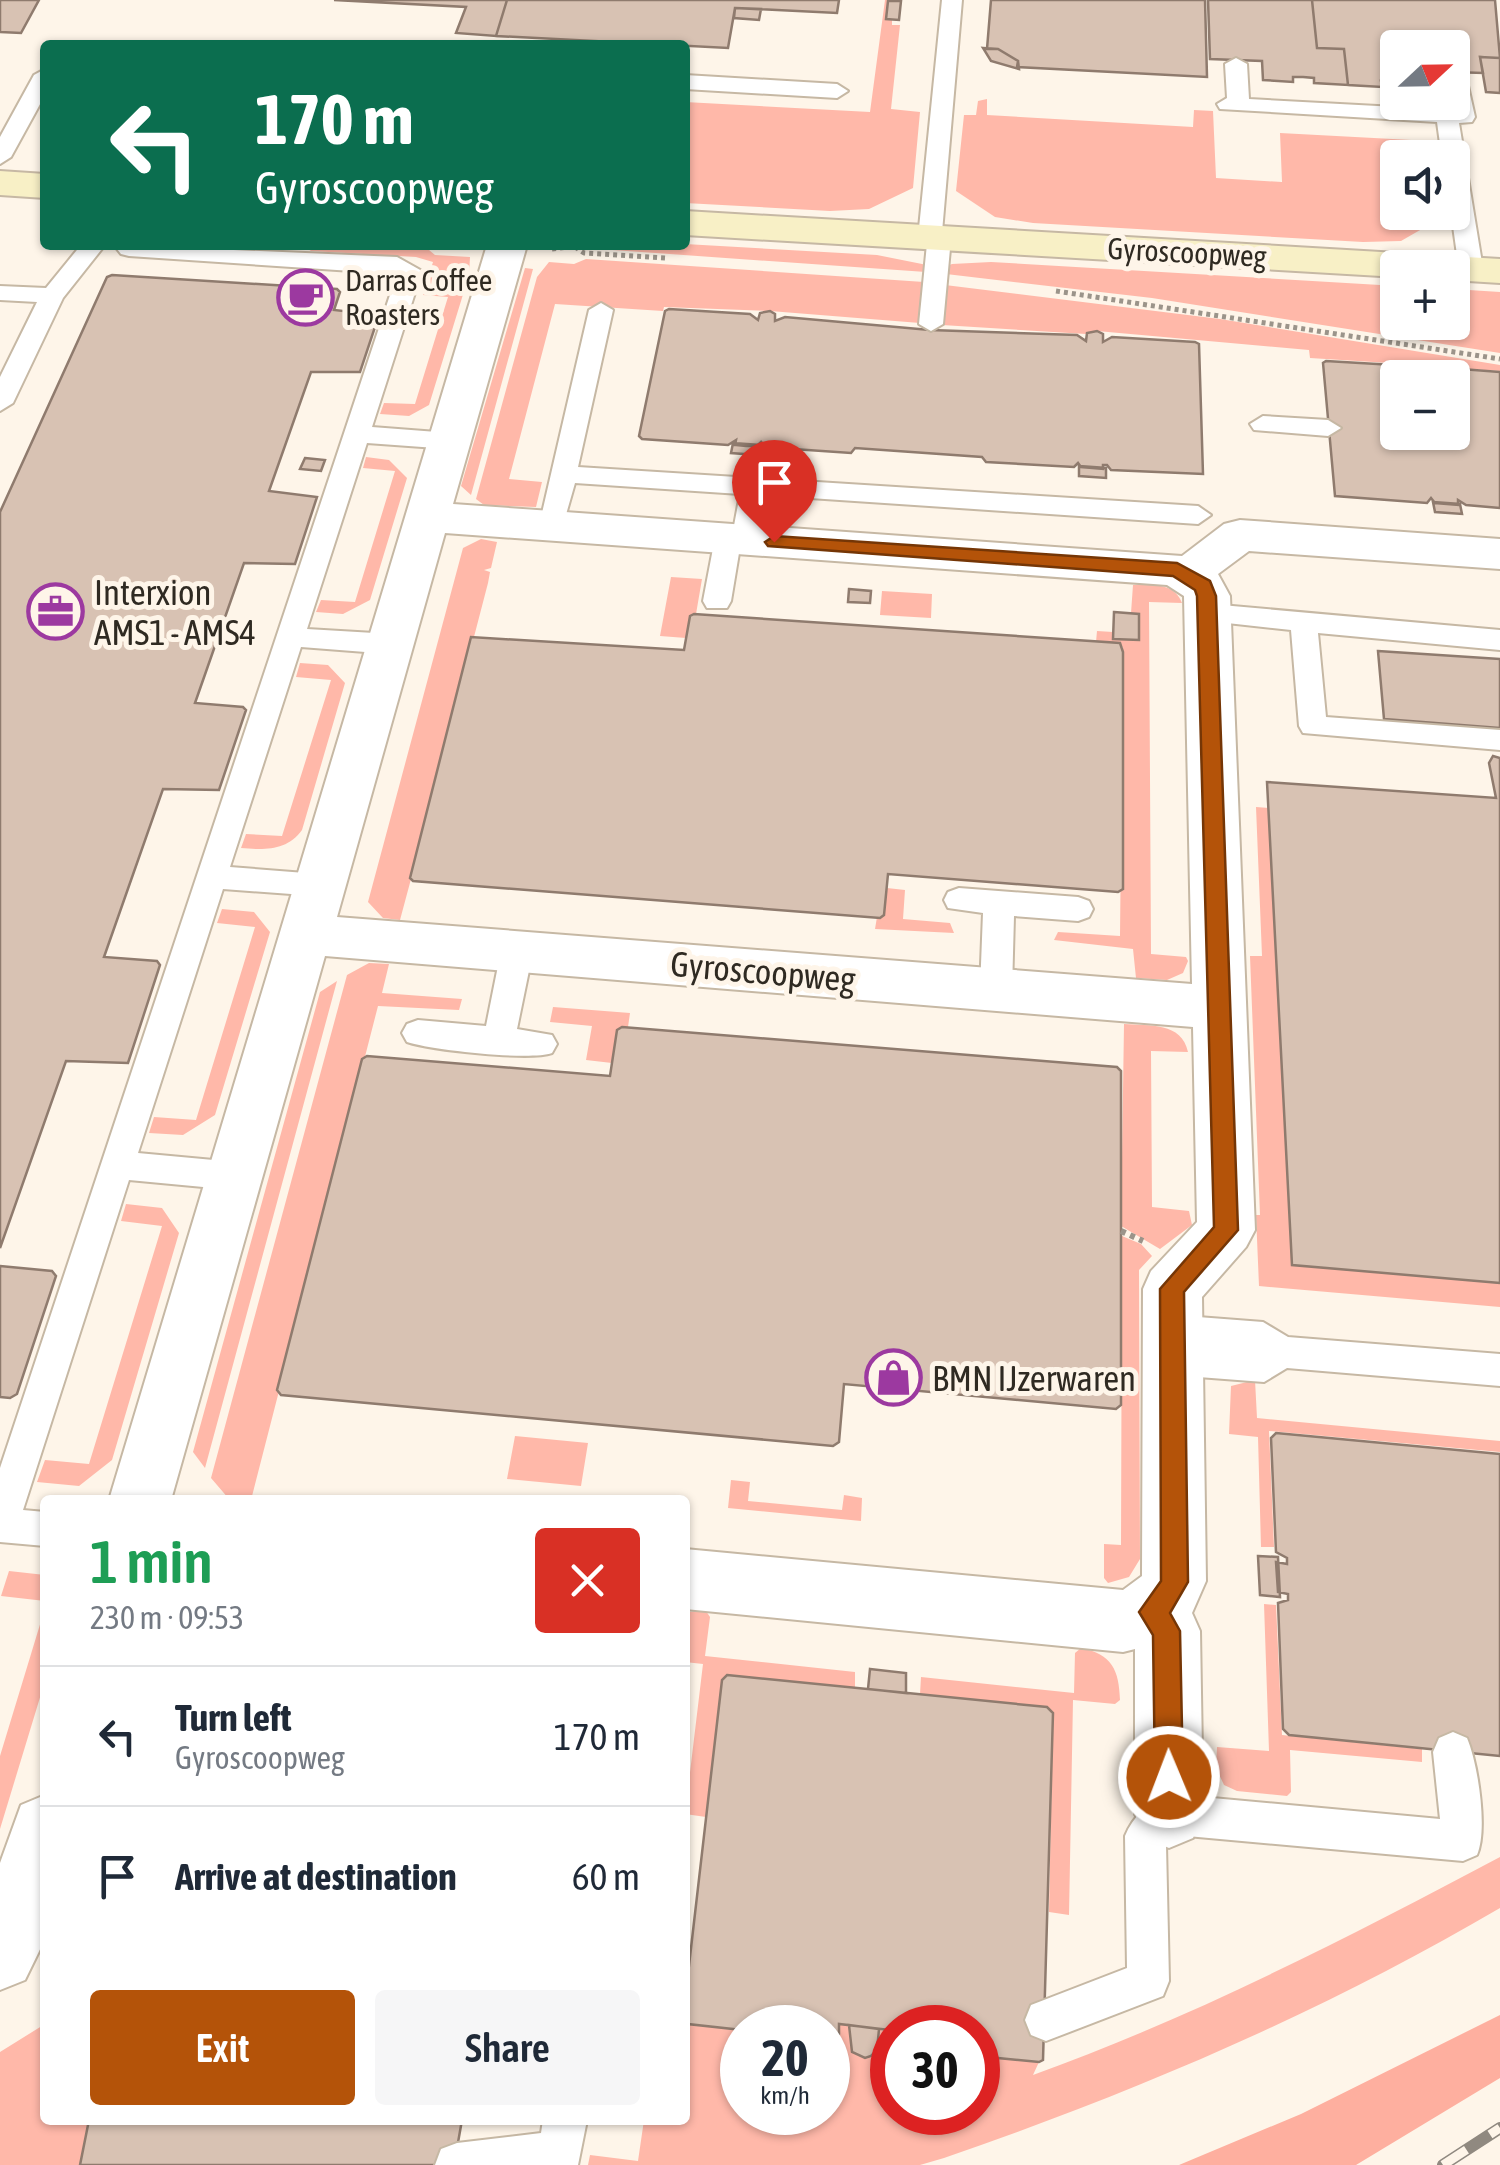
<!DOCTYPE html>
<html lang="en">
<head>
<meta charset="utf-8">
<style>
	:root { --surface:#fff; --page:#f6f6f7; --text:#1f2937; --muted:#747a83; --line:#e0e1e3; --accent:#b45309 }
	body { margin:0; font-family:"Asap Condensed",sans-serif; background:var(--page); color:var(--text); height:100vh; display:flex; flex-direction:column; font-size:38px; white-space:nowrap }
	* { box-sizing:border-box; margin:0 }
	p { font-size:32px; color:var(--muted) }
	.icon { flex:none; width:55px; height:55px; fill:none; stroke:currentColor; stroke-width:2; stroke-linecap:round; stroke-linejoin:round }
	.map { position:relative; flex:1; overflow:hidden }
	.details { position:absolute; left:40px; top:1495px; width:650px; height:630px; display:flex; flex-direction:column; background:var(--surface); border-radius:10px; box-shadow:0 2px 8px #0004 }
	.details>* { flex:none }
	.hud { position:absolute; left:40px; top:40px; width:650px; height:210px; border-radius:10px; box-shadow:0 2px 8px #0004; background:#0b6e4f; color:#fff; overflow:hidden }
	.needle { width:65px; rotate:68deg }
	.fabs { position:absolute; left:1380px; top:30px; display:grid; gap:20px }
	.fabs a { display:grid; place-items:center; width:90px; height:90px; border-radius:10px; background:var(--surface); box-shadow:0 2px 8px #0004; font-size:50px }
	.speed { position:absolute; left:720px; top:2005px; display:flex; gap:20px; font-size:50px; font-weight:700; text-align:center }
	.speed>* { display:grid; place-content:center; width:130px; height:130px; border-radius:50%; background:var(--surface); box-shadow:0 2px 8px #0004; line-height:1 }
	.speed small { font-size:25px; font-weight:400 }
	.speed .limit { border:15px solid #d22; background:#fff; color:#111 }
	.pin { position:absolute; display:grid; place-items:center; width:85px; height:85px; color:#fff; margin:-102px -42px; border-radius:50% 50% 50% 0; rotate:-45deg; box-shadow:0 0 10px #0007 }
	.pin .icon { rotate:45deg }
	.me { position:absolute; width:110px; margin:-55px; rotate:359deg; stroke-linejoin:round; filter:drop-shadow(0 0 8px #0008) }
	.turn { display:flex; align-items:center; gap:35px; height:210px; padding:0 50px; font-size:45px }
	.turn .icon { width:130px; height:130px; stroke-width:2.5 }
	.turn b { display:block; font-size:70px; line-height:85px }
	.round { display:grid; place-items:center; flex:none; width:105px; height:105px; border-radius:10px; background:var(--page) }
	.overview { display:flex; align-items:center; justify-content:space-between; height:170px; padding:0 50px }
	h1 { font-size:60px; font-weight:600; line-height:75px; color:#1e9e55 }
	.cta { display:flex; gap:20px; margin-top:auto; padding:20px 50px }
	.cta a { flex:1; height:115px; border-radius:10px; background:var(--accent); color:#fff; font-size:40px; font-weight:600; line-height:115px; text-align:center }
	.cta a+a { background:var(--page); color:var(--text) }
	ul { padding:0; list-style:none }
	li { display:flex; align-items:center; gap:30px; height:140px; padding:0 50px; border-top:2px solid var(--line) }
	li div { flex:1 }
	li b { display:block; font-size:38px }
	li em { font-style:normal }
	.map>svg:first-child { display:block }
	.green { fill:#ffb8a9 }
	.forest { fill:#feaf9f }
	.building { fill:#d8c2b3; stroke:#8f7b6e; stroke-width:2.5; fill-rule:evenodd }
	.lines { fill:none; stroke-linecap:round; stroke-linejoin:round }
	.lane-casing { stroke:#c6b8a4; stroke-width:4 }
	.street-casing { stroke:#c6b8a4; stroke-width:4 }
	.secondary-casing { stroke:#c6b8a4; stroke-width:4 }
	.path-far1 { stroke:#9b948a; stroke-width:5; stroke-dasharray:4 4; stroke-linecap:butt }
	.path { stroke:#9b948a; stroke-width:6; stroke-dasharray:5 5; stroke-linecap:butt }
	.lane { fill:#fff; fill-rule:evenodd }
	.street { fill:#fff; fill-rule:evenodd }
	.secondary { fill:#f8f0c6; fill-rule:evenodd }
	.rail-casing { stroke:#908980; stroke-width:12 }
	.rail { stroke:#fef5e9; stroke-width:9; stroke-dasharray:28; stroke-linecap:butt }
	.route { fill:#b45309; stroke:#753606; stroke-width:2.5 }
	.labels { text-anchor:middle; dominant-baseline:central; stroke-width:10; stroke-linejoin:round; paint-order:stroke }
	.far-street-label { font-size:30px; fill:#2f2a22; stroke:#fef5e9 }
	.far-poi-label { font-size:30px; fill:#2f2a22; stroke:#fef5e9; text-anchor:start }
	.poi-label { font-size:35px; fill:#2f2a22; stroke:#fef5e9; text-anchor:start }
	.street-label { font-size:35px; fill:#2f2a22; stroke:#fef5e9 }
</style>
</head>
<body>
<div class="map">
<svg width="1500" height="2165" viewBox="0 0 1500 2165">
	<rect width="100%" height="100%" fill="#fef5e9"/>
	<!-- green -->
	<path class="green" d="M885,0H895L888,1L886,18L892,19V25H900L891,109L920,112L913,188L869,209L830,211L685,203V102L870,112Z
		M987,99V115L1193,127L1194,110L1213,111L1216,178L1282,182L1280,133L1430,141L1432,157L1398,158V212L1440,213L1441,218L1401,241L1363,242L1033,223L995,217L956,191L964,115H976L978,101Z
		M685,244L877,255L927,265L926,272L584,248Z
		M302,245L429,250L435,255L470,257L469,275L429,405L409,416L380,414L384,403L415,404L448,297L423,295L433,262L416,257L311,251Z
		M586,259L924,282L920,323L770,311L664,307L663,311L555,304L509,479L542,482L536,507L484,505L476,499L537,277L549,262L574,264Z
		M991,262L1397,286L1398,322H1452L1453,289L1500,292V353L1152,298L946,274L947,266L952,264Z
		M525,268L533,269L471,495L461,486Z
		M945,285L1220,319L1500,365V371L1437,367L1427,362L1421,365L1310,358L1309,350L1097,331L1086,334L942,325Z
		M366,457L389,460L407,478L370,600L343,614L316,612L321,600L355,602L395,471L363,468Z
		M481,539L497,542L491,568L484,570L490,572L488,583L411,879L400,920L383,918L368,902L463,548Z
		M671,577L702,579L696,614L690,617L686,638L660,636Z
		M1133,585C1151,584 1175,583 1182,603L1149,602L1151,954L1186,957L1188,961L1183,973L1167,980L1136,978L1133,949L1054,940L1058,932L1120,936L1123,647L1096,642L1097,631L1113,632L1114,639L1138,640L1139,614L1131,613Z
		M882,591L932,594L931,618L880,615Z
		M300,663L328,665L345,683L302,830C287,851 264,850 241,848L246,834L282,836L331,680L296,677Z
		M1256,807L1269,808L1292,1265L1500,1283V1307L1259,1286L1256,1215H1260L1250,956H1262Z
		M887,888L905,890L903,919L950,923L954,933L875,929L877,917L884,914Z
		M222,909L254,912L270,932L215,1115L183,1135L149,1133L154,1117L196,1120L255,927L217,923Z
		M369,963L389,964L382,993L462,999L459,1010L378,1006L251,1500L229,1499L211,1478L347,975Z
		M337,981L205,1468L193,1452L320,992Z
		M553,1007L630,1013L628,1027L617,1030L612,1063L586,1060L592,1026L550,1022Z
		M1124,1024C1149,1026 1182,1022 1188,1052L1151,1051L1152,1207L1189,1211L1192,1225L1160,1249L1121,1226Z
		M126,1204L162,1208L179,1233L112,1460L79,1486L37,1482L45,1460L89,1464L162,1226L121,1221Z
		M1122,1236L1141,1244L1152,1256L1139,1270L1140,1559L1129,1577L1108,1583L1104,1578V1544L1121,1545Z
		M1255,1380L1257,1418L1500,1441V1452L1269,1431L1274,1547H1261L1258,1437L1229,1434L1231,1386Z
		M515,1436L588,1443L581,1486L507,1479Z
		M731,1480L750,1482L748,1501L842,1510L844,1495L862,1498L861,1521L728,1508Z
		M9,1571L45,1575V1601L1,1596Z
		M1264,1604L1276,1605L1282,1735L1422,1749V1762L1290,1750L1291,1792L1287,1796L1237,1791L1224,1785L1216,1768L1217,1747L1269,1751Z
		M45,1608V1681L0,1829V1756Z
		M706,1611L710,1617L705,1656L855,1672V1688L722,1681L706,1817L685,1814L703,1664L685,1662V1612Z
		M1081,1648C1112,1654 1119,1670 1120,1700L1115,1704L1073,1700L1069,1915L1049,1912L1053,1713L1047,1707L920,1694L921,1677L1074,1693L1075,1653Z
		M1500,1857V1908C1323,2012 1138,2091 944,2158L920,2165H588L590,2155L638,2161L644,2120H685V2018L689,2024L742,2030V2112H828V2040L839,2034V2024L849,2025L852,2052L865,2058L877,2050L879,2029L890,2030L892,2112H978V2056L1039,2062L1033,2075C1194,2017 1349,1937 1500,1857Z
		M45,2024V2120H89L80,2165H0V2052Z"/>
	<!-- forest -->
	<path class="forest" d="M1500,2015V2078L1356,2165H1179L1301,2114Z"/>
	<!-- building -->
	<path class="building" d="M0,0H39L21,33L0,32Z
		M334,0H507L496,36L456,33L466,7Z
		M507,0H839L837,13L735,8L728,48L496,36Z
		M991,0H1205L1207,77L1017,67L1018,61L998,49H987Z
		M1208,0H1312L1317,48L1344,49L1348,85L1314,83V78L1303,77H1293V82L1263,80L1262,61L1210,59Z
		M1312,0H1495L1500,58L1480,57L1483,73L1452,72V48H1398V83L1381,81L1382,87L1348,85L1344,49L1317,48Z
		M888,1H901L899,20L886,19Z
		M735,8L761,9L759,20L734,18Z
		M983,48L998,49L1018,61L1019,69L991,61Z
		M1480,57L1500,58V93L1486,92Z
		M112,275L337,289L340,292L334,310L379,315L360,372H311L269,491L317,497L295,564L244,563L195,703L243,707L246,710L219,790L163,789L104,957L157,961L160,965L128,1063L66,1061L0,1248V512L107,277Z
		M669,309L750,314L758,320L760,313L770,311L775,314V321L785,317L930,330L1077,335L1086,341L1087,333L1097,331L1103,334V342L1112,337L1195,342L1199,344L1203,474L1111,470L1107,465H1103V469L1081,467L1078,463L1074,467L986,462L982,457L855,448L851,453L764,447L761,442L757,446H746L735,445L736,440L728,445L642,439L639,436L665,311Z
		M1326,361L1411,366L1421,373V365L1427,362L1437,366L1439,374L1448,368L1500,372V508L1466,505L1458,500V505L1435,503L1431,498L1427,503L1335,496L1323,363ZM1398,378H1452V432H1398Z
		M733,443L759,445L757,455L731,453Z
		M305,458L325,460L321,471L300,469Z
		M1079,466L1106,468V478L1079,476Z
		M1433,502L1460,504L1462,514L1435,512Z
		M849,589L871,591L870,603L848,602Z
		M1114,612L1139,614V640L1113,639Z
		M694,614L1120,643L1123,652V889L1118,892L888,874L884,915L880,918L413,881L410,878L471,637L684,650L690,616Z
		M1378,651L1500,659V728L1384,719Z
		M1493,756L1500,758V1283L1292,1265L1267,782L1496,798L1489,763Z
		M622,1027L1117,1067L1121,1071V1405L1116,1409L844,1384L839,1442L833,1446L281,1395L277,1390L362,1059L367,1056L610,1076L617,1030Z
		M0,1266L52,1271L56,1276L17,1394L10,1398L0,1397Z
		M1276,1433L1500,1454V1756L1289,1735L1283,1729L1278,1603L1288,1600V1594L1278,1592L1276,1562L1287,1564V1558L1276,1552L1271,1438Z
		M1258,1556L1278,1557L1280,1597L1260,1595Z
		M870,1669L906,1673V1693L868,1689Z
		M727,1675L1047,1707L1053,1713L1043,2060L1039,2062L978,2056V2028H892V2044L888,2039L890,2030L839,2024V2034L832,2040H828V2028L742,2030L688,2024L685,2000L722,1680Z
		M849,2025L879,2029L877,2050L871,2056L865,2058L852,2052Z
		M89,2120H462L454,2165H80Z"/>
	<g class="lines">
		<defs>
			<path id="lane" d="M942,0H962L942,232L951,238L943,324L931,331L919,324L927,244L918,238Z
				M1236,58L1247,64L1249,99L1452,110V67L1464,68L1475,117L1472,122L1459,123L1483,269L1479,274L1471,276L1459,269L1451,212L1452,158H1442L1437,122L1220,109L1217,104L1227,98L1225,64Z
				M45,69V95L11,157L0,164V137L34,75Z
				M685,75L837,84L848,91L837,98L685,89Z
				M81,245H105L63,298L13,403L0,411V377L37,302L0,300V286L46,288Z
				M120,245L397,257L422,271L372,427L450,433L463,441L450,449L367,443L307,629L391,634L401,637L405,644L401,651L391,654L301,647L230,867L318,874L329,877L333,885L329,893L318,896L223,889L138,1153L235,1162L247,1166L252,1176L247,1186L235,1190L129,1180L23,1510L45,1512V1546L0,1542V1468L397,274L129,256L121,254L117,249Z
				M601,303L613,310L578,467L1198,506L1211,515L1198,524L765,495L758,540L754,546L740,547L731,601L727,608H707L703,601L715,538L719,532L733,531L740,494L575,483L561,532H543L539,526L589,310Z
				M1263,416L1328,420L1341,428L1328,436L1254,430L1250,424Z
				M1210,604L1500,630V650L1318,633L1326,717L1500,730V750L1303,733L1299,726L1291,630L1200,620L1196,613L1200,606Z
				M959,888L1078,897L1089,901L1093,909L1089,917L1078,921L1014,916L1012,990L1007,999L996,1002L985,999L980,990L983,913L948,908L944,900L948,892Z
				M517,939L528,942L533,951L517,1029L552,1035L557,1044L552,1053C530,1061 431,1050 407,1042L402,1033L407,1024L418,1020L486,1026L501,951L506,942Z
				M1172,1315L1263,1322L1288,1337L1500,1354V1386L1287,1368L1264,1382L1172,1375L1159,1370L1154,1359L1159,1348L1169,1344L1160,1341L1154,1330L1160,1319Z
				M1453,1732L1467,1738C1478,1764 1488,1830 1477,1855L1463,1861L1176,1835L1166,1845L1169,1981L1163,1996L1046,2041L1031,2035L1025,2020L1031,2005L1127,1968L1125,1836C1133,1816 1149,1802 1169,1794L1440,1819L1433,1752L1439,1738Z
				M543,2120H587L578,2165H435L441,2149L457,2143L541,2133Z"/>
			<path id="street" d="M487,245H527L453,504L1182,556L1224,524L1240,520L1500,539V569L1249,551L1218,574L1230,596L1255,1230L1246,1247L1202,1297L1206,1581L1192,1613L1200,1631L1203,1814L1193,1838L1169,1848L1145,1838L1135,1814V1649L1123,1652L685,1609V1549L1123,1590L1142,1576L1143,1289L1151,1271L1197,1222L1193,1027L325,956L171,1500H109ZM445,533L1167,585L1184,596L1192,984L337,917Z
				M45,1795V1939L25,1980L0,1990V1863L21,1805Z"/>
			<path id="secondary" d="M0,171L45,174V198L0,195Z
				M685,211L1500,259V283L1452,280V268H1398V277L685,235Z"/>
		</defs>
		<!-- lane casing -->
		<use href="#lane" class="lane-casing"/>
		<!-- street casing -->
		<use href="#street" class="street-casing"/>
		<!-- secondary casing -->
		<use href="#secondary" class="secondary-casing"/>
		<!-- path-far1 -->
		<path class="path-far1" d="M575,247L584,253L665,258
			M552,249L583,245
			M1056,291L1500,359"/>
		<!-- path -->
		<path class="path" d="M1121,1231L1143,1241"/>
		<!-- lane -->
		<use href="#lane" class="lane"/>
		<!-- street -->
		<use href="#street" class="street"/>
		<!-- secondary -->
		<use href="#secondary" class="secondary"/>
		<defs>
			<path id="rail" d="M1443,2165L1500,2128"/>
		</defs>
		<!-- rail casing -->
		<use href="#rail" class="rail-casing"/>
		<!-- rail -->
		<use href="#rail" class="rail"/>
	</g>
	<!-- route -->
	<path class="route" d="M774,536L1177,563L1210,581L1216,596L1238,1230L1184,1292L1188,1582L1170,1613L1180,1631L1183,1777L1179,1787L1169,1791L1159,1787L1155,1777L1153,1635L1139,1612L1161,1581L1160,1289L1214,1227L1197,596L1195,590L1173,576L768,546L765,542Z"/>
	<!-- icons -->
	<defs>
		<symbol id="cafe-ring" viewBox="-11 -11 22 22"><circle r="9.5" fill="#fef5e9" stroke="#9c39a0" stroke-width="1.5"/><path d="M-5.5-4.5H6V0H3Q3 3.5 0 3.5H-2.5Q-5.5 3.5-5.5 0ZM3-3.2v2h1.7v-2ZM-6 4.5H4V6H-6Z" fill="#9c39a0"/></symbol>
		<symbol id="office-ring" viewBox="-11 -11 22 22"><circle r="9.5" fill="#fef5e9" stroke="#9c39a0" stroke-width="1.5"/><path d="M-6-3h4V-5.5h4V-3h4V5H-6ZM-1-4.5V-3h2v-1.5ZM-6 0V1H6V0Z" fill="#9c39a0"/></symbol>
		<symbol id="shop-ring" viewBox="-11 -11 22 22"><circle r="9.5" fill="#fef5e9" stroke="#9c39a0" stroke-width="1.5"/><path d="M-5-2.5h2.3a2.7 3.5 0 0 1 5.4 0H5L5.5 6h-11ZM-1.5-2.5h3a1.5 2.3 0 0 0-3 0Z" fill="#9c39a0"/></symbol>
	</defs>
	<g fill-rule="evenodd">
		<use href="#cafe-ring" x="274" y="266" width="63" height="63"/>
		<use href="#office-ring" x="24" y="580" width="63" height="63"/>
		<use href="#shop-ring" x="862" y="1346" width="63" height="63"/>
	</g>
	<g class="labels">
		<!-- far-street labels -->
		<g class="far-street-label">
			<text transform="translate(1187 252) rotate(3)">Gyroscoopweg</text>
		</g>
		<!-- far-poi labels -->
		<g class="far-poi-label">
			<text x="345" y="280">Darras Coffee<tspan x="345" dy="34">Roasters</tspan></text>
		</g>
		<!-- poi labels -->
		<g class="poi-label">
			<text x="94" y="592">Interxion<tspan x="94" dy="40">AMS1 - AMS4</tspan></text>
			<text x="932" y="1378">BMN IJzerwaren</text>
		</g>
		<!-- street labels -->
		<g class="street-label">
			<text transform="translate(763 971) rotate(5)">Gyroscoopweg</text>
		</g>
	</g>
</svg>
<div class="fabs">
<a><svg class="needle" viewBox="-14 -14 28 28"><path d="M0-13l5 13h-10z" fill="#e53935"/><path d="M0 13l5-13h-10z" fill="#747a83"/></svg></a>
<a><svg class="icon" aria-label="sound" viewBox="0 0 24 24"><path d="M4 9h4l5-4v14l-5-4H4zM17 9q2 3 0 6"/></svg></a>
<a>+</a>
<a>−</a>
</div>
<div class="speed"><div>20<small>km/h</small></div><div class="limit">30</div></div>
<div class="pin" style="left:774px;top:542px;background:#d93025"><svg class="icon" aria-label="arrive" viewBox="0 0 24 24"><path d="M6 21V4h12l-3 4 3 4H6"/></svg></div>
<svg class="me" style="left:1169px;top:1777px" viewBox="-20 -20 40 40"><circle r="17" fill="#b45309" stroke="#fff" stroke-width="3"/><path d="M0-11L8 9 0 5-8 9z" fill="#fff"/></svg>
<div class="hud">
<div class="turn"><svg class="icon" aria-label="left" viewBox="0 0 24 24"><path d="M17 20v-9H6M10 6l-5 5 5 5"/></svg><div><b>170 m</b>Gyroscoopweg</div></div>
</div>
<section class="details">
<div class="overview"><div><h1>1 min</h1><p>230 m · 09:53</p></div><a class="round" style="background:#d93025;color:#fff"><svg class="icon" aria-label="close" viewBox="0 0 24 24"><path d="M6 6l12 12M18 6L6 18"/></svg></a></div>
<ul>
<li><svg class="icon" aria-label="left" viewBox="0 0 24 24"><path d="M17 20v-9H6M10 6l-5 5 5 5"/></svg><div><b>Turn left</b><p>Gyroscoopweg</p></div><em>170 m</em></li>
<li><svg class="icon" aria-label="arrive" viewBox="0 0 24 24"><path d="M6 21V4h12l-3 4 3 4H6"/></svg><div><b>Arrive at destination</b></div><em>60 m</em></li>
</ul>
<div class="cta"><a>Exit</a><a>Share</a></div>
</section>
</div>
</body>
</html>
